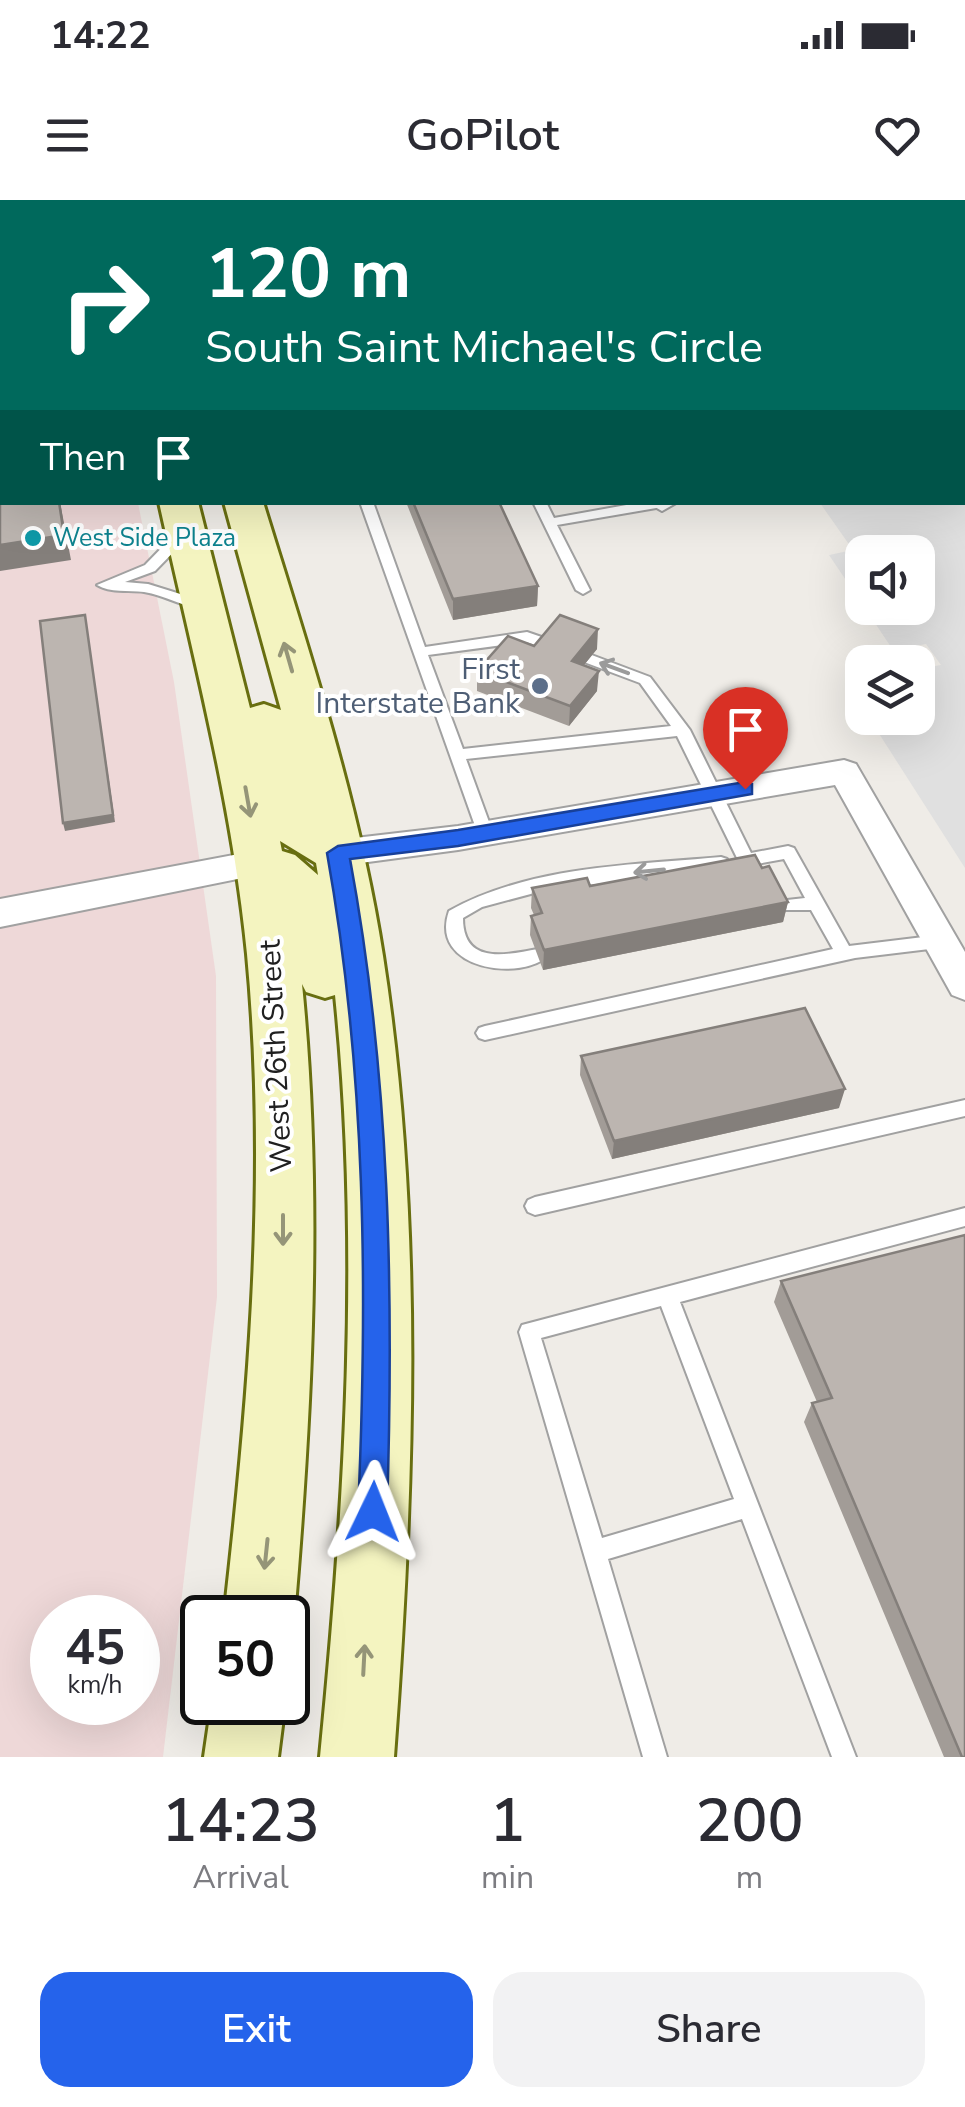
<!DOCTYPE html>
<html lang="en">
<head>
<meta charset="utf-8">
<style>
	:root { --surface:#fff; --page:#f2f2f3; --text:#2b2b33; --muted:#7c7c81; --accent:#2563eb }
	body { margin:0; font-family:"Nunito Sans",sans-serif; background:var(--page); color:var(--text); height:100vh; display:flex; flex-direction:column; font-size:38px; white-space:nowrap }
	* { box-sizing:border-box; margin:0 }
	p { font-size:32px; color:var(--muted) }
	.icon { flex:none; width:55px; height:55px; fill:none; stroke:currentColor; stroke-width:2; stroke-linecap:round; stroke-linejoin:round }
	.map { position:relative; height:1557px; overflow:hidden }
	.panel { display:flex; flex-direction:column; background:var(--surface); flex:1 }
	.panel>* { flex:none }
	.top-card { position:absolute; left:0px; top:0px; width:965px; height:305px; box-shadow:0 10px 40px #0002; background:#00695c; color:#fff; overflow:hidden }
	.controls { position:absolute; left:845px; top:335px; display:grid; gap:20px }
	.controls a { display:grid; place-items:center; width:90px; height:90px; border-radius:20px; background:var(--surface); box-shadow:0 10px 40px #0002; font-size:50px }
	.speed { position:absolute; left:30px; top:1395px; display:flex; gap:20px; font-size:50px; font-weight:700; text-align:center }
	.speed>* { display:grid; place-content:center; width:130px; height:130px; border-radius:50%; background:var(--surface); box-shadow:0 10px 40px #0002; line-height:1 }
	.speed small { font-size:25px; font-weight:400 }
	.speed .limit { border:5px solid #111; border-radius:15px; background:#fff; color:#111 }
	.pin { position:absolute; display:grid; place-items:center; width:85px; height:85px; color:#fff; margin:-102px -42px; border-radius:50% 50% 50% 0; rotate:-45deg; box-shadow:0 0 10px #0007 }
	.pin .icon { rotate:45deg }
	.me { position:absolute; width:110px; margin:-55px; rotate:2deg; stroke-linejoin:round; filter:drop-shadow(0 0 8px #0008) }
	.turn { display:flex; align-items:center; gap:35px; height:210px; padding:0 40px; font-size:45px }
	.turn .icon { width:130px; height:130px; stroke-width:2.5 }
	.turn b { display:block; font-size:70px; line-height:85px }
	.then { display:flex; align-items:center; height:95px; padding:0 40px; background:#0003; gap:20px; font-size:38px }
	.eta { display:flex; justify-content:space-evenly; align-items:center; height:170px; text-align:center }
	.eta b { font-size:60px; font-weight:600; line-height:70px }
	.primary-button { display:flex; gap:20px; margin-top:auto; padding:20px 40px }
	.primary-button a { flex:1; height:115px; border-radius:30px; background:var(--accent); color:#fff; font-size:40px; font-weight:600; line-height:115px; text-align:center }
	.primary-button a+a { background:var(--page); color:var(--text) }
	.status { display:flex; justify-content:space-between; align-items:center; height:70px; padding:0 50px; background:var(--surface); direction:ltr }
	.status svg { height:28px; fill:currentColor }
	header { display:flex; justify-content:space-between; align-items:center; height:130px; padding:0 40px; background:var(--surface); font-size:45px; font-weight:600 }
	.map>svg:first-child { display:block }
	.commercial { fill:#eed8d8; fill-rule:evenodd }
	.parking { fill:#e0e0e0 }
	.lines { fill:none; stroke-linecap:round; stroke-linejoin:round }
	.service-casing { stroke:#a1a1a1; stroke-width:4 }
	.minor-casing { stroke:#a1a1a1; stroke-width:4 }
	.secondary-casing { stroke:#686e10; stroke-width:6 }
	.service { fill:#fff; fill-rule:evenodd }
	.minor { fill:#fff; fill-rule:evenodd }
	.secondary { fill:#f4f4c0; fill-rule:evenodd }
	.wall { fill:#a29c97 }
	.shaded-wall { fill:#847f7b }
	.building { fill:#bcb5b0; stroke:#847f7b; stroke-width:2.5 }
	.oneway { stroke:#959578 }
	.oneway2 { stroke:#9b9b9b }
	.route { fill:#2563eb; stroke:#184099; stroke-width:2.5 }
	.culture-dot { fill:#0f9aa8; stroke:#fff; stroke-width:4 }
	.service-dot { fill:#5c6f8a; stroke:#fff; stroke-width:4 }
	.labels { text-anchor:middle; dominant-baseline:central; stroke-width:8; stroke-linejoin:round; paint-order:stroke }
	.far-culture-label { font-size:25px; fill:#0d838f; stroke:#fff; text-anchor:start }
	.service-label { font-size:30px; fill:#4e5e75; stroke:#fff; text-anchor:end }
	.street-label { font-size:30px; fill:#202020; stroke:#fff }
</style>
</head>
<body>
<div class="status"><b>14:22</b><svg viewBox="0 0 49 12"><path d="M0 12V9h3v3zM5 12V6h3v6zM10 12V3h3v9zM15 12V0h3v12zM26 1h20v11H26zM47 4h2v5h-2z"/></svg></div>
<header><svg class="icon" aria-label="menu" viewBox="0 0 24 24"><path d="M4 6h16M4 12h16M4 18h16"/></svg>GoPilot<svg class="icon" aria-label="heart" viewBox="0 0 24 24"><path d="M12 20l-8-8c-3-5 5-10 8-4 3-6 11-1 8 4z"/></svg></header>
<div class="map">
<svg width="965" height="1557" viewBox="0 0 965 1557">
	<rect width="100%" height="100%" fill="#efece7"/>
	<!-- commercial -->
	<path class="commercial" d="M0,136L2,302L138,303L174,482L216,776L217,1097L163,1557H0ZM52,1418H138V1502H52Z"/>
	<!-- parking -->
	<path class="parking" d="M963,165L965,168V668L869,518H918V469L941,465L926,444L893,450L865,408H918V352H862V404L829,355L853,350L820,303L962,302Z"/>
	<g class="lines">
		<defs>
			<path id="service" d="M194,0H204L205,2H195Z
				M419,0H429L430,2H420Z
				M360,302H373L425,447L527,432L556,442L558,445L551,450L526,442L428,455L463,549L671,526L640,483L584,462L582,459L589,454L650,477L690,530L751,653L788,646L794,648L849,746L940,735L949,742L946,747L855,758L485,840L479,838L476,833L479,828L485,826L833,749L811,710H769L767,706L769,702L805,698L784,659L746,666L740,664L677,536L466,559L493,633L485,639L479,637Z
				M533,302H546L554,318L643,302L669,303L662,307L557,325L590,390L583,394L576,390Z
				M185,328L190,329V335L155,371L125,382L148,384L206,402V408C185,409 165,395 144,392C128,390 110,393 97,385L145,365L180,329Z
				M721,657L727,659L729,663L727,667L542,691L482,707L463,718C463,765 505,755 538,749L547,756C524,781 428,771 449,711C529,666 632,665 721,657Z
				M965,900V916L535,1015L528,1012L525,1006L528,1000L535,997Z
				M965,1008V1026L680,1102L856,1557H832L742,1319L608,1359L667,1557H643L519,1132L522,1125ZM661,1106L734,1299L602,1338L541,1138Z"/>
			<path id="minor" d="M568,0H591L592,2H570Z
				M859,0H881L882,2H860Z
				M648,303V302L676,303L662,311Z
				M844,560L856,564L965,752V800L952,795L835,585L458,650L338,666L326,662L321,653L326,644L338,640L458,626Z
				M260,650L272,654L278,663L272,672L0,727V699Z"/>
			<path id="secondary" d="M89,0H119L120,2H90Z
				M140,0H170L171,2H141Z
				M0,106H2V126H0Z
				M159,302H198L250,508L264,504L281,510L224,302H263C309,452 359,601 383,756C424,1021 414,1291 394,1557H320C345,1303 361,1049 335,795L325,798L306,792L302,784C323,996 312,1207 294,1418L288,1434V1418H224C249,1198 268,975 247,754C232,602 192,452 159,302ZM280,641L316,663L318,675L295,655L282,651Z
				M212,1502H285L278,1557H204Z"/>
		</defs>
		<!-- service casing -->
		<use href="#service" class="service-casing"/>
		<!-- minor casing -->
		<use href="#minor" class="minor-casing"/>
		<!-- secondary casing -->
		<use href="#secondary" class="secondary-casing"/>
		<!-- service -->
		<use href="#service" class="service"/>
		<!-- minor -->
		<use href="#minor" class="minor"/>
		<!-- secondary -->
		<use href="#secondary" class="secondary"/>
	</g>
	<!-- wall -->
	<path class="wall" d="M962,83H965V134L962,132Z
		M406,302H499L538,386L537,406L453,420Z
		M534,446L597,449L584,465L597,491L569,526L477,491V471Z
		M762,668L788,702L783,722L543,770L530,735L531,716L534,715L531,708L532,688L590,686Z
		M581,856L839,908L612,959L580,875Z
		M965,1035V1557H944L804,1222L812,1203L817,1202L774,1102L781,1081Z"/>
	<!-- shaded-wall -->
	<path class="shaded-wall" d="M334,0H369V2H312Z
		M493,0H524V2H493Z
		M2,34V49L0,51V36Z
		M59,302H60L71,360L0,371V345Z
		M538,386L537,406L453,420V399Z
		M85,415L115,622L65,631L63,623Z
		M598,429L597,449L571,481L572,461Z
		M599,471L597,491L569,526L570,506Z
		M788,702L783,722L543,770L544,750Z
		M845,889L839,908L612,959L614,941Z"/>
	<!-- building -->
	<path class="building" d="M282,0H334L312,2H283Z
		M0,5L2,24V34L0,36Z
		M962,83H965V103L962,101Z
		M0,290H2V302H59L64,335L0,345Z
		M413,302H499L538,386L453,399Z
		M85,415L113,615L63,623L40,421Z
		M560,415L598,429L572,461L599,471L570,506L477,471L508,436L534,446Z
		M755,655L762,668L769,666L788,702L544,750L531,716L542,713L532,688L587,678L590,686Z
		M805,808L845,889L614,941L581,856Z
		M965,1035V1557H962L812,1203L832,1198L781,1081Z"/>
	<!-- one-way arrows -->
	<defs><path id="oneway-shaft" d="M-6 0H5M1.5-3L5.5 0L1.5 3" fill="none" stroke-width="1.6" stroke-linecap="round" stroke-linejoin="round" transform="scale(2.5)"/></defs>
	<g class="oneway">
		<use href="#oneway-shaft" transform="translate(288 457) rotate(-106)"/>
		<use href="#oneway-shaft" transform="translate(248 602) rotate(80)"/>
		<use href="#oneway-shaft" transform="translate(283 1030) rotate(90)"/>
		<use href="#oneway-shaft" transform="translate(266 1354) rotate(96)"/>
		<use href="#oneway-shaft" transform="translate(364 1460) rotate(-87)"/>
	</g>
	<g class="oneway2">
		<use href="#oneway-shaft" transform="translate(614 468) rotate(-160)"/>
		<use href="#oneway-shaft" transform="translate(649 671) rotate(174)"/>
	</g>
	<!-- route -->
	<path class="route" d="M745,582L752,584V594L458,646L350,659C390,875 394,1093 387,1312L383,1322L373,1326L362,1322L358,1312C368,1091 366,871 327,653L338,646L458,630Z"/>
	<!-- markers -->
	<circle class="culture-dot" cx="33" cy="338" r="10"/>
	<circle class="service-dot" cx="540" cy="486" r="10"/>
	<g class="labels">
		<!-- far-culture labels -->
		<g class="far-culture-label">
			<text x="53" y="338">West Side Plaza</text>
		</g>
		<!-- service labels -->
		<g class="service-label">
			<text x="520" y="469">First<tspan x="520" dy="34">Interstate Bank</tspan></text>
		</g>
		<!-- street labels -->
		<g class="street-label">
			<text transform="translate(276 856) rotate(-93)">West 26th Street</text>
		</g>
	</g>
</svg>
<div class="controls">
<a><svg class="icon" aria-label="sound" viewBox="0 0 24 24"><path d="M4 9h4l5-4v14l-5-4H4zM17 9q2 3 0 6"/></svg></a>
<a><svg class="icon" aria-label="layers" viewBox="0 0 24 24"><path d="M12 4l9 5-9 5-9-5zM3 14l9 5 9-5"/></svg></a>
</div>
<div class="speed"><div>45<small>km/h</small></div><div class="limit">50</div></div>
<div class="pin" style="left:745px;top:589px;background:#d93025"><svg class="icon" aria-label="arrive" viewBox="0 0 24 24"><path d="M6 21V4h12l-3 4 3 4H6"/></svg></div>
<svg class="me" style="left:373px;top:1312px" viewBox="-20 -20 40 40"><path d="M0-17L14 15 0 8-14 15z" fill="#2563eb" stroke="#fff" stroke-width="4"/></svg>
<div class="top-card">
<div class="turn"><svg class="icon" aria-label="right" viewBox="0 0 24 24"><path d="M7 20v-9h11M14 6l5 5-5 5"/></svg><div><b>120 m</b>South Saint Michael's Circle</div></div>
<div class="then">Then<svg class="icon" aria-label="arrive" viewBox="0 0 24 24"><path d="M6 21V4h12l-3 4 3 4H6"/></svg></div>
</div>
</div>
<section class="panel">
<div class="eta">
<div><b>14:23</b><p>Arrival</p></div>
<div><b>1</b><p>min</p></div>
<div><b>200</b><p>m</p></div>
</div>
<div class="primary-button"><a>Exit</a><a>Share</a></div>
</section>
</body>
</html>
